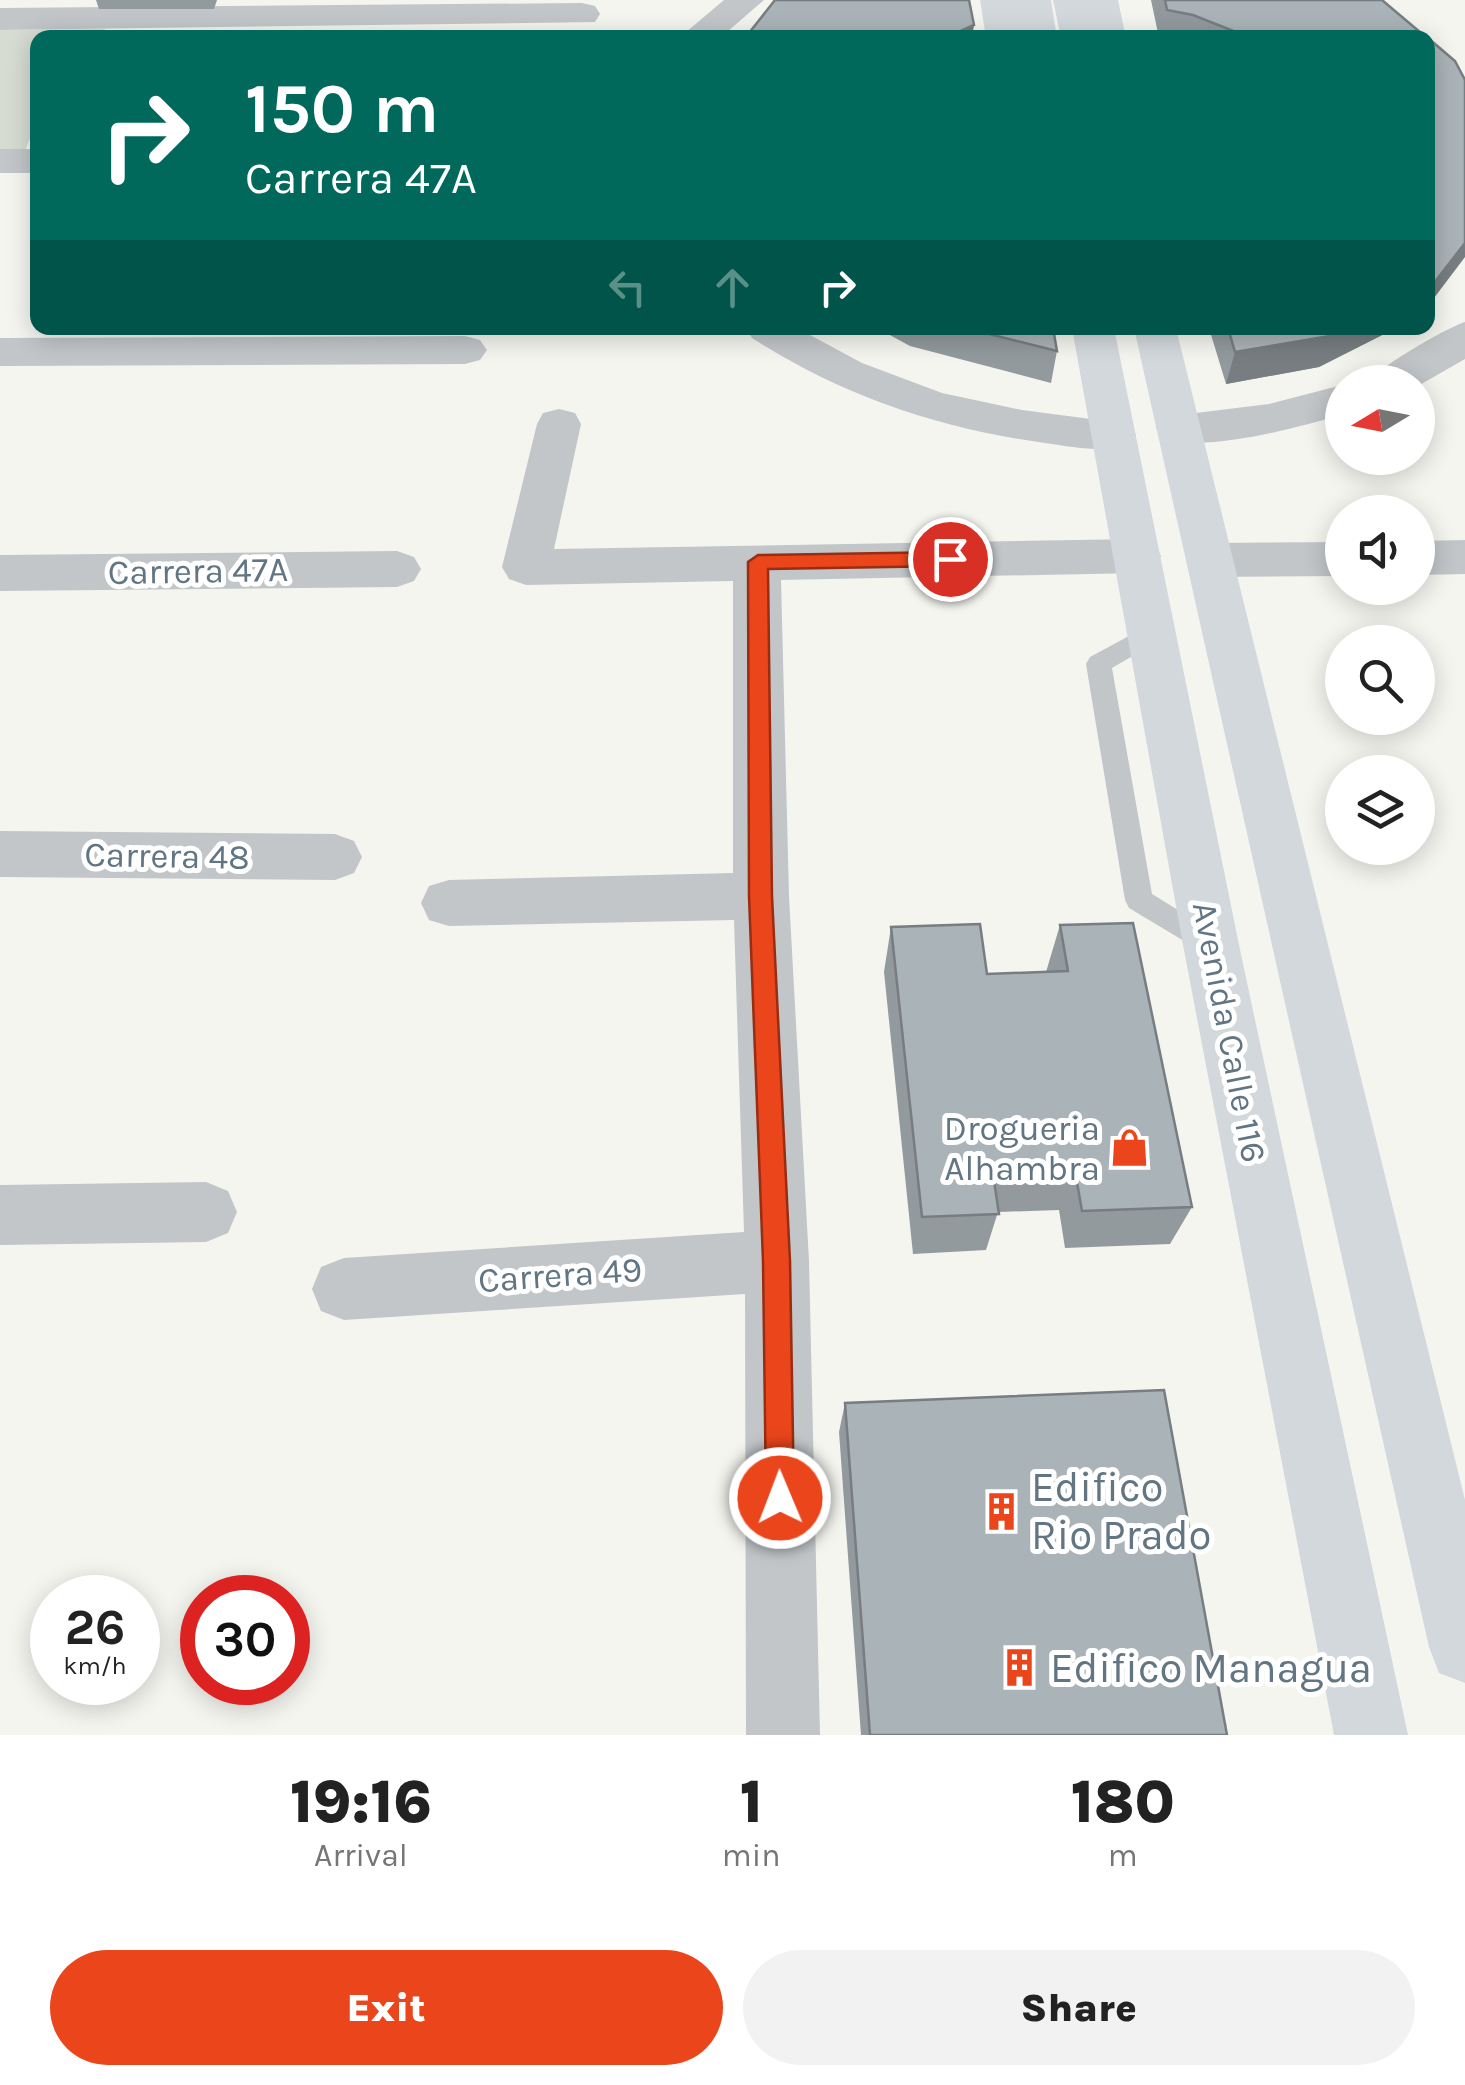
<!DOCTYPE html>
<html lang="en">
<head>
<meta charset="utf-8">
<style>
	:root { --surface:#fff; --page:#f2f2f2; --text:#222; --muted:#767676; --accent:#ea451b }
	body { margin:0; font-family:Karla,sans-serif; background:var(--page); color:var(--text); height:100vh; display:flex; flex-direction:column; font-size:38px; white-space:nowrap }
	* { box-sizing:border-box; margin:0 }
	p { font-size:32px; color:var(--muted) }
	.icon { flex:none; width:55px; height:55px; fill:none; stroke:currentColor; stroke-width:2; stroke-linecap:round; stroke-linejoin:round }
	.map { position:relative; height:1735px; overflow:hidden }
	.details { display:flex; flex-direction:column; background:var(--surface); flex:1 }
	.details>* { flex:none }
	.guide { position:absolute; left:30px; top:30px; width:1405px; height:305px; border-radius:20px; box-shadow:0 5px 25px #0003; background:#00695c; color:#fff; overflow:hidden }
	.needle { width:65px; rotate:260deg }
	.buttons { position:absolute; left:1325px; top:365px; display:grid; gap:20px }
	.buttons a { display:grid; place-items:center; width:110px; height:110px; border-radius:50%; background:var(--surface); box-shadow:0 5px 25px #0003; font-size:50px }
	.speed { position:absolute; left:30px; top:1575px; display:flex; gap:20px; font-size:50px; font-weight:700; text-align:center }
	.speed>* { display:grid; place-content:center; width:130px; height:130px; border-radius:50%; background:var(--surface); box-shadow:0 5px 25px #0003; line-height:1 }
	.speed small { font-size:25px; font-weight:400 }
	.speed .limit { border:15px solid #d22; background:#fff; color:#111 }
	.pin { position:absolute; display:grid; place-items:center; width:85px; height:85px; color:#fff; margin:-42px; border:5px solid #fff; border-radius:50%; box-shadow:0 2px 10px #0007 }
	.me { position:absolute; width:110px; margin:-55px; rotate:359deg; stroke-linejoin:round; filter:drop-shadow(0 0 8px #0008) }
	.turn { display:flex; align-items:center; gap:35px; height:210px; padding:0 50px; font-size:45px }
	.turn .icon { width:130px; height:130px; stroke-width:2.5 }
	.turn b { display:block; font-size:70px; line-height:85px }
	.lanes { display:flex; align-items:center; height:95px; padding:0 50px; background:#0003; justify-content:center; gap:50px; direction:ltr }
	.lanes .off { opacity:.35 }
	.eta { display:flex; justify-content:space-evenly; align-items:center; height:170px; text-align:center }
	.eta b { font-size:60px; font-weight:800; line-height:70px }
	.button { display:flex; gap:20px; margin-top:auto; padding:20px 50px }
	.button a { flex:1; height:115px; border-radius:60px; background:var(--accent); color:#fff; font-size:40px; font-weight:800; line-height:115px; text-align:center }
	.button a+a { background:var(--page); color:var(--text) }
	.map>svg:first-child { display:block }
	.green { fill:#d6dcd1 }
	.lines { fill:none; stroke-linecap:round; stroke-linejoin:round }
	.lane { fill:#c2c6c9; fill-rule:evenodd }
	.street { fill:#c2c6c9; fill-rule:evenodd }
	.primary { fill:#d3d8dc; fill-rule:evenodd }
	.highway { fill:#d3d8dc; fill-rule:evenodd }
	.wall { fill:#929a9d }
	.shaded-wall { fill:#777d80 }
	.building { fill:#aab3b7; stroke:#777d80; stroke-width:2.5 }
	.route { fill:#ea451b; stroke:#982d12; stroke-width:2.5 }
	.labels { text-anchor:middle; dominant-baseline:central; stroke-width:10; stroke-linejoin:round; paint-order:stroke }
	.street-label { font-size:35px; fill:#627583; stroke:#fff }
	.poi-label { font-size:35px; fill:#627583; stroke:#fff; text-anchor:end }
	.near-poi-label { font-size:42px; fill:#627583; stroke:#fff; text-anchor:start }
</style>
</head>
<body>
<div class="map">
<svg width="1465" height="1735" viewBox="0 0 1465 1735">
	<rect width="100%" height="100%" fill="#f5f5f0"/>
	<!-- green -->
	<path class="green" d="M105,29L102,37L38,38L37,120L25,151L0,152V30Z"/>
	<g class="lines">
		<!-- lane -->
		<path class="lane" d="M1151,624L1160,626L1163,633L1160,640L1112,668L1152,894L1219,935L1223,944L1219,953L1209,956L1129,908L1125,900L1086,664L1090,657Z"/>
		<!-- street -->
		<path class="street" d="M724,0H764L720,38H679Z
			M582,3L595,6L600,14L595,22L0,30V8Z
			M0,149H38V173H0Z
			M1465,322V359L1418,386V382H1368C1377,368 1448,327 1465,322Z
			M746,328H797L862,363L942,393L1022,410L1129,424L1136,435L1129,446C1102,453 1073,447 1045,443C940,429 842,396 752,338Z
			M465,336L480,340L487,350L480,360L465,364L0,366V338Z
			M1342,385V415C1294,428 1211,452 1163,439L1156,428L1163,417L1269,404Z
			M559,409L575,413L581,424L554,549L1137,539L1154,544L1161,556L1154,568L1137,573L781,580L789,896L809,1261L820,1735H746L745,1294L344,1320L321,1311L312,1289L321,1267L344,1258L744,1232L734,920L449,926L429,920L421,903L429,886L449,880L733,873V581L526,585L509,579L502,567L537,424L543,413Z
			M1465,540V574L1418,575V541Z
			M1342,542V576L1210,577L1193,572L1186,560L1193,548L1210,543Z
			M397,551L414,557L421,569L414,581L397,587L0,591V555Z
			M0,831L335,834L354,841L362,857L354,873L335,880L0,877Z
			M206,1182L228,1191L237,1212L228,1233L206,1242L0,1245V1185Z"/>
		<!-- primary -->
		<path class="primary" d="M1015,0H1051L1057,38H1021Z
			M1053,0H1089L1097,38H1061Z
			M1072,328H1114L1239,945L1408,1735H1334L1183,945Z
			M1134,328H1176L1465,1500V1683L1439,1673L1429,1647Z"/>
		<!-- highway -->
		<path class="highway" d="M980,0H1016L1022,38H986Z
			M1082,0H1118L1126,38H1090Z"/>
	</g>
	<!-- wall -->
	<path class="wall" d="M96,0H217L214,9H99Z
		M1151,0H1382L1427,38H1159Z
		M877,328H1053L1057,351L1051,383L910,346Z
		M1209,328H1396L1319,367L1226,384Z
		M1060,925L1192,1207L1170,1244L1065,1248L1059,1210L998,1212L986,1250L913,1254L884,972L891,927L987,974L1046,972Z
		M845,1403L1227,1735H861L839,1432Z"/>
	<!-- shaded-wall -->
	<path class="shaded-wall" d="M974,25L972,38H951L958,32Z
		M1465,243V257L1428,306V286Z
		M1346,328H1396L1319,367L1226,384L1235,352Z"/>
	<!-- building -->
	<path class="building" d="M775,0H969L974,25L958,32L951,38H745Z
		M1165,0H1382L1427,38H1251L1193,15L1167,10Z
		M1428,38L1455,61L1465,80V243L1434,283L1428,286Z
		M965,328H1053L1057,351Z
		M1228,328H1346L1330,336L1235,352Z
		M1133,923L1192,1207L1082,1211L1075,1171L993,1174L999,1214L922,1217L891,927L980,924L987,974L1068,971L1060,925Z
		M1164,1390L1227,1735H870L845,1403Z"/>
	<!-- route -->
	<path class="route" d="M950,552L960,559L950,566L768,569L772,896L790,1261L794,1498L790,1508L780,1512L770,1508L766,1498L763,1261L749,896L748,562L758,555Z"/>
	<!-- icons -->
	<defs>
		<symbol id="shop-bare" viewBox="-9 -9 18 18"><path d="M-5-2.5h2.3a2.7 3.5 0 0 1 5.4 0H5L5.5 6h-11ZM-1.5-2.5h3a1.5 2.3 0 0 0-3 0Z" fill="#ea451b" stroke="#fff" stroke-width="2.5" paint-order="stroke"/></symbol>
		<symbol id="building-bare" viewBox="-9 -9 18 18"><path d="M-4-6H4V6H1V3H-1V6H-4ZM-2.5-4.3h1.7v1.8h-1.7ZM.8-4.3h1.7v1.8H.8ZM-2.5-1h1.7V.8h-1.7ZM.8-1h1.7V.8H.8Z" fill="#ea451b" stroke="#fff" stroke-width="2.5" paint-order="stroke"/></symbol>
	</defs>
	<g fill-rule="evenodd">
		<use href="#shop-bare" x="1102" y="1120" width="55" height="55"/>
		<use href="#building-bare" x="974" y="1484" width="55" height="55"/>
		<use href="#building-bare" x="992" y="1640" width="55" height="55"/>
	</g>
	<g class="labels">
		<!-- street labels -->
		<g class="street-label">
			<text transform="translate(198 571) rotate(-1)">Carrera 47A</text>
			<text transform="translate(167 856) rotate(1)">Carrera 48</text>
			<text transform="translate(1229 1032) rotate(79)">Avenida Calle 116</text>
			<text transform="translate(560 1275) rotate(-4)">Carrera 49</text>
		</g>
		<!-- poi labels -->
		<g class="poi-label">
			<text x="1100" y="1128">Drogueria<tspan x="1100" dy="40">Alhambra</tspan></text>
		</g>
		<!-- near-poi labels -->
		<g class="near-poi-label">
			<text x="1031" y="1487">Edifico<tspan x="1031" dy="48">Rio Prado</tspan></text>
			<text x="1050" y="1668">Edifico Managua</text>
		</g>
	</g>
</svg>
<div class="buttons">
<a><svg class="needle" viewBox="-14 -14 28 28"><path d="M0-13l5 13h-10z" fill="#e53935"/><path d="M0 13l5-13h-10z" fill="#767676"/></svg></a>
<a><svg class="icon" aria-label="sound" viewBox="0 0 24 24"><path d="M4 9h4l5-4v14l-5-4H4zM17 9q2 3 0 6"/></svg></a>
<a><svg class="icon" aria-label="search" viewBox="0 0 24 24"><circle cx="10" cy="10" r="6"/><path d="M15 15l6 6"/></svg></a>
<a><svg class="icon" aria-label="layers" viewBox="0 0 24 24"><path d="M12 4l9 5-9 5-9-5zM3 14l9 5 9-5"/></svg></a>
</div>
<div class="speed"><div>26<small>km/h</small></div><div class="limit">30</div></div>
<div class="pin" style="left:950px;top:559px;background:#d93025"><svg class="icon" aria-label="arrive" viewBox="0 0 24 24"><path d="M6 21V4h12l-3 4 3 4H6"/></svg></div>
<svg class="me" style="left:780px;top:1498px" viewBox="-20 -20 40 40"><circle r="17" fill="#ea451b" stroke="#fff" stroke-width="3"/><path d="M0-11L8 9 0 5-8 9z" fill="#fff"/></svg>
<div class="guide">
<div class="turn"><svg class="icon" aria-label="right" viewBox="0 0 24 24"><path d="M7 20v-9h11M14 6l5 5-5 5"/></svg><div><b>150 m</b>Carrera 47A</div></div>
<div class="lanes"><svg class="icon off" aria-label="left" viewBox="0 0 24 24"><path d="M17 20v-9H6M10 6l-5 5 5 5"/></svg><svg class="icon off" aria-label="ahead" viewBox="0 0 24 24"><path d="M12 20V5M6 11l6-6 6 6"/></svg><svg class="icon" aria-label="right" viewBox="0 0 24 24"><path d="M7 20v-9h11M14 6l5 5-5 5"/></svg></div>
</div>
</div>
<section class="details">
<div class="eta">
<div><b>19:16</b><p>Arrival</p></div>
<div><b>1</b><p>min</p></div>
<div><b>180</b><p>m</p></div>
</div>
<div class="button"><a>Exit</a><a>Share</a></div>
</section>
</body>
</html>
